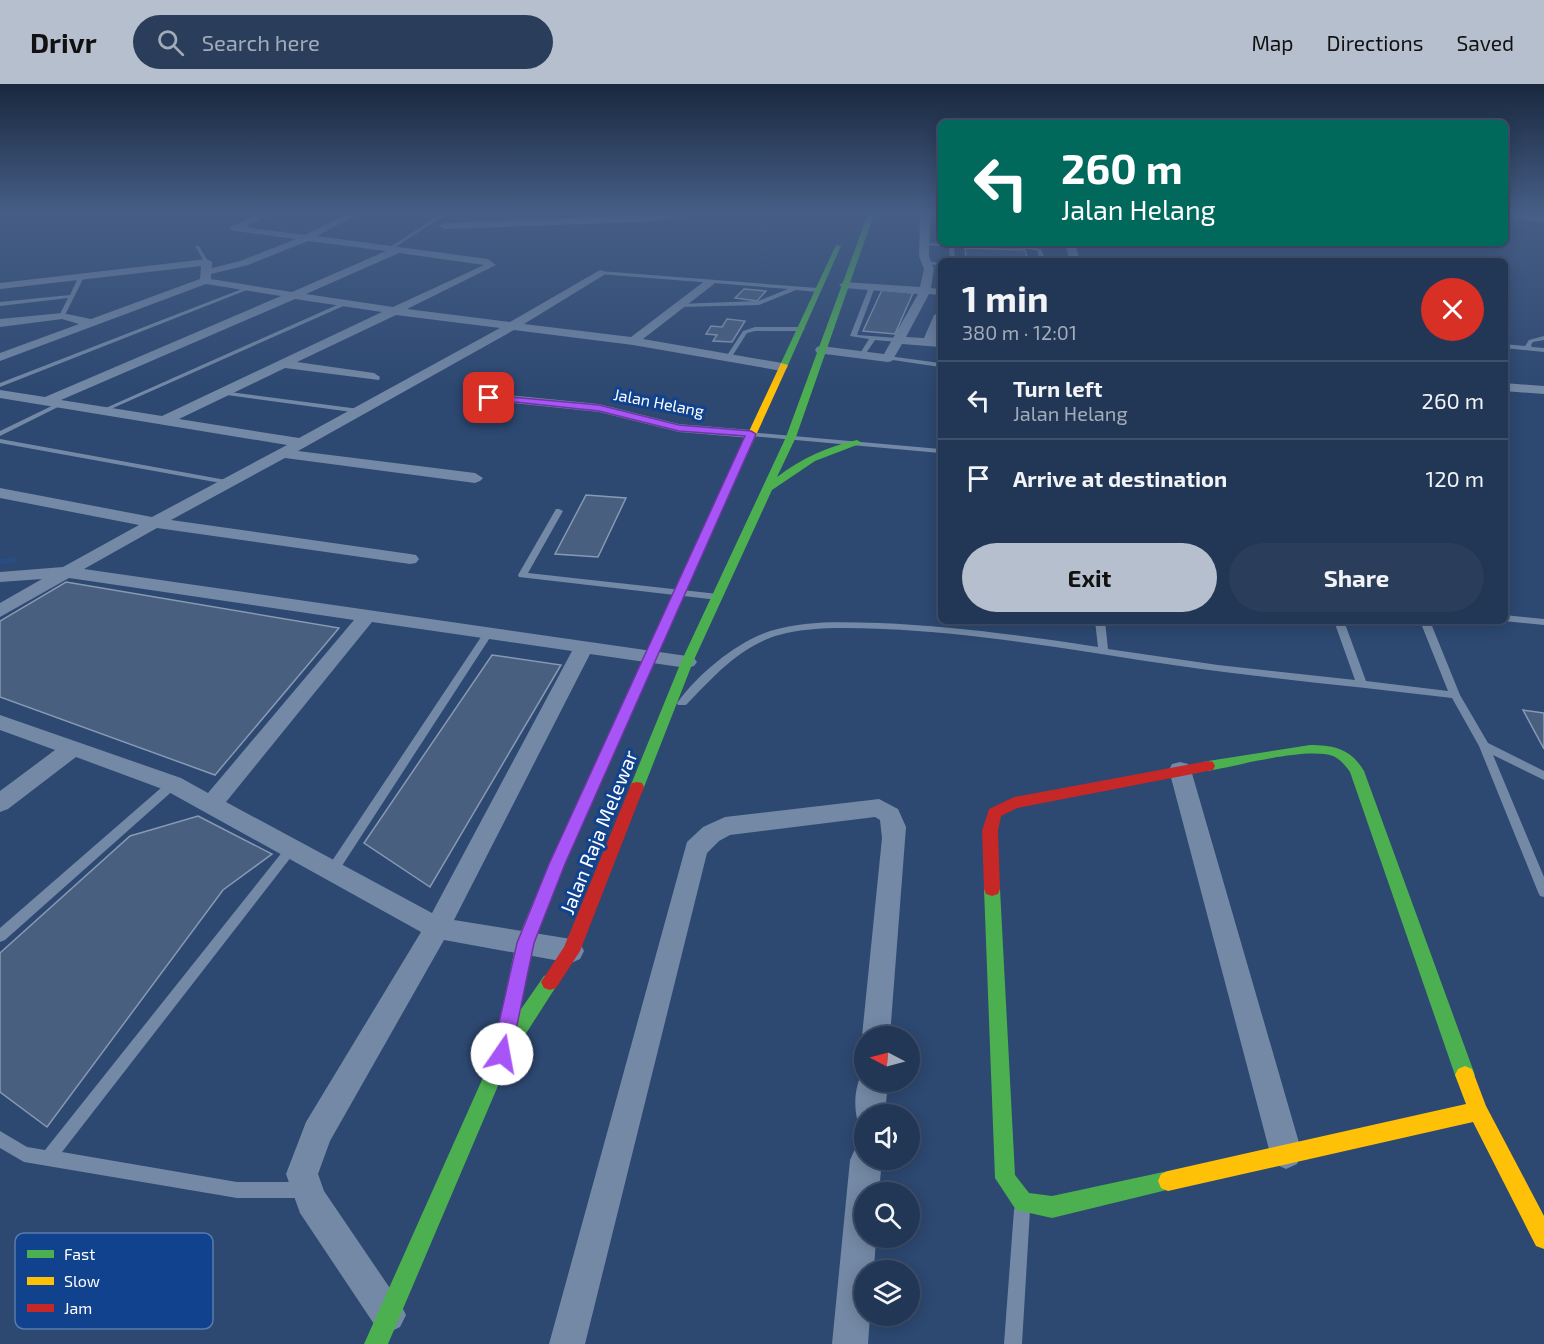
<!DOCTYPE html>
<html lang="en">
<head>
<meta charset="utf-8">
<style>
	:root { --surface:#223655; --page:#2a3e5b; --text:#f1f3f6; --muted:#a2abb9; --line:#3f506c; --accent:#b6bfcd }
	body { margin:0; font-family:"Exo 2",sans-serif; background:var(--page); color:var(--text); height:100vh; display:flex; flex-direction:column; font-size:22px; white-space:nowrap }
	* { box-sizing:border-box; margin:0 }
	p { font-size:20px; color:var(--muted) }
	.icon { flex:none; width:33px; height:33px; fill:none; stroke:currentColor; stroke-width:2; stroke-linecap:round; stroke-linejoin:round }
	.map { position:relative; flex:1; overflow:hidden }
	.drawer { position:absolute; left:938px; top:174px; width:570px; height:366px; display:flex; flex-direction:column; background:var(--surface); border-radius:9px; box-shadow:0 3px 15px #0003,0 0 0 2px var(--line) }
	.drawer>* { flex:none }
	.top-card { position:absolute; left:938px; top:36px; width:570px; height:126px; border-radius:9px; box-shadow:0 3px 15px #0003,0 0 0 2px var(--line); background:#00695c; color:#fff; overflow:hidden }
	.needle { width:39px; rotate:276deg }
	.tools { position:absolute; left:854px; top:942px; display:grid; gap:12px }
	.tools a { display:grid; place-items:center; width:66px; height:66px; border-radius:50%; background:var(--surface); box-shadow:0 3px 15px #0003,0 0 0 2px var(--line); font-size:30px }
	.pin { position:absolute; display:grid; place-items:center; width:51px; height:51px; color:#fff; margin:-26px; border-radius:12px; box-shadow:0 3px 9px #0006 }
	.me { position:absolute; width:66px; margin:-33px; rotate:12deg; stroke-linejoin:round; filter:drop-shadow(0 0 4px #0008) }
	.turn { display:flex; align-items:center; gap:21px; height:126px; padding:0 24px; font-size:27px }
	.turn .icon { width:78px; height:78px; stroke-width:2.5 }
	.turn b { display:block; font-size:42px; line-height:51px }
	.round { display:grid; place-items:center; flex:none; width:63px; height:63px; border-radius:32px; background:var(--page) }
	.summary { display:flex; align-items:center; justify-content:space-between; height:102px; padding:0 24px }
	h1 { font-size:36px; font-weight:700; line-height:45px }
	.action { display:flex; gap:12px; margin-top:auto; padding:12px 24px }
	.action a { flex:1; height:69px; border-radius:36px; background:var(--accent); color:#111; font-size:24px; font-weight:700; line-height:69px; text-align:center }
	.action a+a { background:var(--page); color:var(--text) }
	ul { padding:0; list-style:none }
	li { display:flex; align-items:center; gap:18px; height:78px; padding:0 24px; border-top:2px solid var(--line) }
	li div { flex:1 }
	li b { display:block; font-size:22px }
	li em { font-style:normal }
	header { display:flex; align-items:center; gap:36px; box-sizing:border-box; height:84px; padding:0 30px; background:var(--accent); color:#111 }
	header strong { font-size:28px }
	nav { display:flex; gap:33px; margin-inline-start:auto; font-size:21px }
	.search { width:420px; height:54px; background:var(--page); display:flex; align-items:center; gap:15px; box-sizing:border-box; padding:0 21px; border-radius:33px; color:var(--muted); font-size:22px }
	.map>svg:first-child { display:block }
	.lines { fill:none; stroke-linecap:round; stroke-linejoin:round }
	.stream { stroke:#294d83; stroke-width:6 }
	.building { fill:#485f7f; stroke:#8899b3; stroke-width:1.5 }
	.lane { fill:#7489a5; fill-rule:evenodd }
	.street { fill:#7489a5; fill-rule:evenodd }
	.fast { fill:#4caf50; fill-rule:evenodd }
	.slow { fill:#ffc107; fill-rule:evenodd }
	.jam { fill:#c62828; fill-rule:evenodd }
	.route { fill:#a855f7; stroke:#6d37a1; stroke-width:1.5 }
	.labels { text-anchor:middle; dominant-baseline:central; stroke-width:6; stroke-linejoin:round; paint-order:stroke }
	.far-street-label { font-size:16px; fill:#fff; stroke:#11428d }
	.street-label { font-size:20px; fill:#fff; stroke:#11428d }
	.key { fill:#11428d; stroke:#587baf; stroke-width:1.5 }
	.key-label { font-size:16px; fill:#fff }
</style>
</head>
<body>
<header>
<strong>Drivr</strong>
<div class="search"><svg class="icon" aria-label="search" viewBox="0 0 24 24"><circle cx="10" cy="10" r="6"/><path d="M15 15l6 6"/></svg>Search here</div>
<nav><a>Map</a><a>Directions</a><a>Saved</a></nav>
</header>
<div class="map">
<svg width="1544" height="1260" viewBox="0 0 1544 1260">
	<rect width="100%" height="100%" fill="#2d4871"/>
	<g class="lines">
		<!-- stream -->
		<path class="stream" d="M0,478L13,476"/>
	</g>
	<!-- building -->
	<path class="building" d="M965,164L1025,166L1028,177L966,175Z
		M744,205L766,207L757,217L735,214Z
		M882,206L913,209L895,250L863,247Z
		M727,235L745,237L732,258L713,257L717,251L706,250L711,242L722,243Z
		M586,411L626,414L598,473L555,470Z
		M66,498L339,544L215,691L0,613V537Z
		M492,571L561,581L430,803L364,759Z
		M1523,626L1544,629V665Z
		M198,732L272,770L223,806L47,1043L0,1008V869L130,752Z"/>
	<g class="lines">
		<!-- lane -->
		<path class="lane" d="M441,130H446L391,166L387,165Z
			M923,159L1030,163L1041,165L1046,177H1040L1037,167L1030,165L954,163L955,174L976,177H953L950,175L949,162L921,161Z
			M195,162H199L209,179H205Z
			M926,177L940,179V181L924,180Z
			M600,187L818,204L821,206L818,208L796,206L759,221L680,223L677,221L678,220L758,217L788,205L598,190Z
			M79,192L84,193L64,233L59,232L68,214L0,222V218L70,211Z
			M872,201L875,203L857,251L898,254L901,256L898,258L875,256L864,272L862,273L859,271L869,255L850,252L869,203Z
			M247,203L252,204L0,303V299Z
			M346,217L349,219L348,220L104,328L99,327Z
			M755,243H802L805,245L802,247H755L747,249L731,274H727L726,273L743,247Z
			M1544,252V256L1533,258L1531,261L1532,263L1544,264V268L1504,264V260L1525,262L1529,256Z
			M888,272L940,279V283L886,275V273Z
			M222,307L359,325L362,327L359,329L220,310L219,309Z
			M60,318L63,320L62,321L0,352V347Z
			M748,348L940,365V369L751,352H748Z
			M0,355L226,396L230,398L226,400L0,359Z
			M556,425H559L563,427L528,489L718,510L723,513L718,516L519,493L518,491Z
			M1504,531L1544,535V541L1504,537Z
			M1095,537H1105L1108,565L1218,581L1355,596L1334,537H1344L1366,597L1448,607L1420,537H1430L1460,611L1488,659L1544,687V696L1493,671L1544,793V813L1540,812L1538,808L1479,662L1452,614C1361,603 1271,595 1180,582C1081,568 983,549 883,545C848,544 812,542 779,551C740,562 713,593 686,621H678L677,619C698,590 736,558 770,547C805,536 843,538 879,539C953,542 1025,552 1098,563Z
			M488,546L493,549L336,791L332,792L328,791L326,787L328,783L485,547Z
			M173,696L177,697L179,700L177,703L5,856L0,858V844L169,697Z
			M291,760L295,762L297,765L295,768L62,1068L237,1098H305L311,1100L313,1106L311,1112L305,1114H237L24,1078L0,1064V1047L27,1063L45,1066L287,762Z
			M1022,1118L1028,1120L1030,1126L1022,1260H1004L1014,1126L1016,1120Z"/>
		<!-- street -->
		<path class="street" d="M257,130H269L245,143L305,151L347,130H358L317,152L488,175L496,181L407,225L510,238L600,186L604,187V191L524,240L631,253L706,196H714V200L643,255L782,279L788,283L782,287L633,261L514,246L298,367L475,389L483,394L480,397L475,399L285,374L171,436L410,470L416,471L419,475L416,479L410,480L157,444L84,485L687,572L694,574L697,578L694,582L687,584L590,570L454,836L571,855L580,859L584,867L580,875L571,879L444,856L330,1057L318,1090L324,1107L400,1219L406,1231L400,1243L388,1249L376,1243L300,1129L286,1090L306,1038L421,848L165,706L76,673L8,725L0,728V707L55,666L0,646V631L181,694L208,709L354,536L69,494L0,533V519L42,495L0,498V488L63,483L139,441L0,414V404L152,433L287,361L0,314V306L45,313L281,212L206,200L0,277V269L79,240L62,235L0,243V235L62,229L91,235L200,195L201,182L0,205V199L207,175L212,178V184L240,177L296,155L234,147L229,144ZM308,157L386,167L292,208L211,195V190L248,181ZM399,169L484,181L393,223L306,210ZM295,215L382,228L162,332L61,316ZM396,231L500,244L299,354L179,335L285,284L379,296L380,293L374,289L297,278ZM372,538L572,567L432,829L226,718Z
			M662,130H685L680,133L644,138L444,145L439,142L444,139Z
			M920,130H930L929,172L934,185L931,204L940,205V211L929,210L906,253L924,254L934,231L940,228V244L936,255H940V263L902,260L892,277L888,278L817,269L815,266L817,263L821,262L884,270L918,210L844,204L839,201L844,198L920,203L924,185L919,172Z
			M1504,130L1544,132V138L1504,133Z
			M1069,159H1079L1076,163L1080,177H1070L1066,163Z
			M1504,299L1544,302V310L1504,307Z
			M489,309L599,320L679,340L751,346L758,350L751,354L679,348L599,328L484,316L482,313L484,310Z
			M1180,678L1188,680L1191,686L1302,1069L1297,1080L1286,1085L1275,1080L1270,1069L1169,686L1172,680Z
			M879,715L898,725L906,743L890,952H864V957L862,952L882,754L880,736L875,733L730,751L719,757L707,769L585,1260H549L687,758L703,743L725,733Z
			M864,987V998H888L885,1030H864V1043L859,1041C853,1026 854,1000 864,987Z
			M864,1061V1076H882L879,1108H864V1154H876L874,1186H864V1232H870L868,1260H832L850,1076L855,1065Z"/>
		<!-- fast -->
		<path class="fast" d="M868,130H874L796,353L777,393C802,374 827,363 857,356L862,359L815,377L772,406L693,578L644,703L642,707H632L630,703L681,578L786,353Z
			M836,161L841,162L788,281L781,283L780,281Z
			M700,460L705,463L565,780L534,859L519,928L544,892L550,890L556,892L559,898L509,976L388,1260H364L498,960L496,954L516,859L549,780L695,463Z
			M1310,661C1334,661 1351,665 1364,687L1475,991L1472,997L1465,1000L1458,997L1455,991L1350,688C1346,682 1340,675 1333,672C1306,663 1237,682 1208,687L1203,686L1201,682L1203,678L1208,677Z
			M992,798L998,800L1000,805L1015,1091L1029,1109L1052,1112L1168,1087L1175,1090L1178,1097L1175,1104L1052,1134L1016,1126L995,1094L984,805L986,800Z"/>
		<!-- slow -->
		<path class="slow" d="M781,279L788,281L705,463L704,465H696L695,463Z
			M1465,982L1472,985L1486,1022L1544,1132V1165L1536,1162L1473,1038L1168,1107L1161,1104L1158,1097L1161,1090L1168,1087L1466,1020L1455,991L1458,985Z"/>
		<!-- jam -->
		<path class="jam" d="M1208,677L1213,678L1215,682L1213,686L1017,724L1001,732L998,747L1000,805L998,810L992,812L986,810L984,805L982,747L989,725L1014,713Z
			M637,698L642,699L644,703L580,867L556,904L550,906L544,904L541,898L564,863L630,703L632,699Z"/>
	</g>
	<!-- sky -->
	<linearGradient id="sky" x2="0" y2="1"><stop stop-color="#19283e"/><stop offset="0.42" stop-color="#465e86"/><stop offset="1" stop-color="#465e86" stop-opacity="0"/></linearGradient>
	<rect width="1544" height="306" fill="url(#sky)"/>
	<!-- route -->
	<path class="route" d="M489,311L599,321L679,341L751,347L756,350L565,780L534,859L511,970L508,977L502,979L495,977L492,970L517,859L549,780L745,352L679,347L599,327L486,315V312Z"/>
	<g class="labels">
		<!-- far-street labels -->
		<g class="far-street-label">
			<text transform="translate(659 318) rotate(11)">Jalan Helang</text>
		</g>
		<!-- street labels -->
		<g class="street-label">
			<text transform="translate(598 748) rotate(-68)">Jalan Raja Melewar</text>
		</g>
	</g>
	<!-- legend -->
	<rect x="15" y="1149" width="198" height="96" rx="9" class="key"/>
	<rect x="27" y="1166" width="27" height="8" fill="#4caf50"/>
	<rect x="27" y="1193" width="27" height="8" fill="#ffc107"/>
	<rect x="27" y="1220" width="27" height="8" fill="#c62828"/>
	<g class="key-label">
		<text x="64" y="1176">Fast</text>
		<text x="64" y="1203">Slow</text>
		<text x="64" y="1230">Jam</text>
	</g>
</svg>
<div class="tools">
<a><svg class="needle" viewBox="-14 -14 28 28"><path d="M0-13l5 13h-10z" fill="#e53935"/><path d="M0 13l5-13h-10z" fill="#a2abb9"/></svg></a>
<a><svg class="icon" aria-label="sound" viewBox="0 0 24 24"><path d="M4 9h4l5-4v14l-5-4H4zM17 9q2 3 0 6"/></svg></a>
<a><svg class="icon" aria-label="search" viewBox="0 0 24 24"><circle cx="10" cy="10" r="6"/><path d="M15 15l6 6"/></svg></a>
<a><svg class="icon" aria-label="layers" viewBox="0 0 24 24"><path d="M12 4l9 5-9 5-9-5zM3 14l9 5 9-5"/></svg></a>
</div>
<div class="pin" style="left:489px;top:314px;background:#d93025"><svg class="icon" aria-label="arrive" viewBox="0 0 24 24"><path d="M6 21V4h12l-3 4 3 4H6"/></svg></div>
<svg class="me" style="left:502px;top:970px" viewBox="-20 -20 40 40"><circle r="19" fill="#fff"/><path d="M0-13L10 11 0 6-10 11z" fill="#a855f7"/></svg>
<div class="top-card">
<div class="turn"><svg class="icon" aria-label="left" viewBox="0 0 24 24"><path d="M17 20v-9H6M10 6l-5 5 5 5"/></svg><div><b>260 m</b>Jalan Helang</div></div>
</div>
<section class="drawer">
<div class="summary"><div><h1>1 min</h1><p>380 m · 12:01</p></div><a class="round" style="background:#d93025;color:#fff"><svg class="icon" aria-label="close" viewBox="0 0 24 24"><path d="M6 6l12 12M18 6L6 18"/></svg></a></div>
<ul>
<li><svg class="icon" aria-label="left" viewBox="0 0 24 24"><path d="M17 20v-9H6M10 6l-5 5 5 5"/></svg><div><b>Turn left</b><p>Jalan Helang</p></div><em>260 m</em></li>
<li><svg class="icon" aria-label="arrive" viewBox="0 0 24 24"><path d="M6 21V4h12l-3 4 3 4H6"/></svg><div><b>Arrive at destination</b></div><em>120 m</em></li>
</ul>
<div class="action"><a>Exit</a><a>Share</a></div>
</section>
</div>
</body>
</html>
